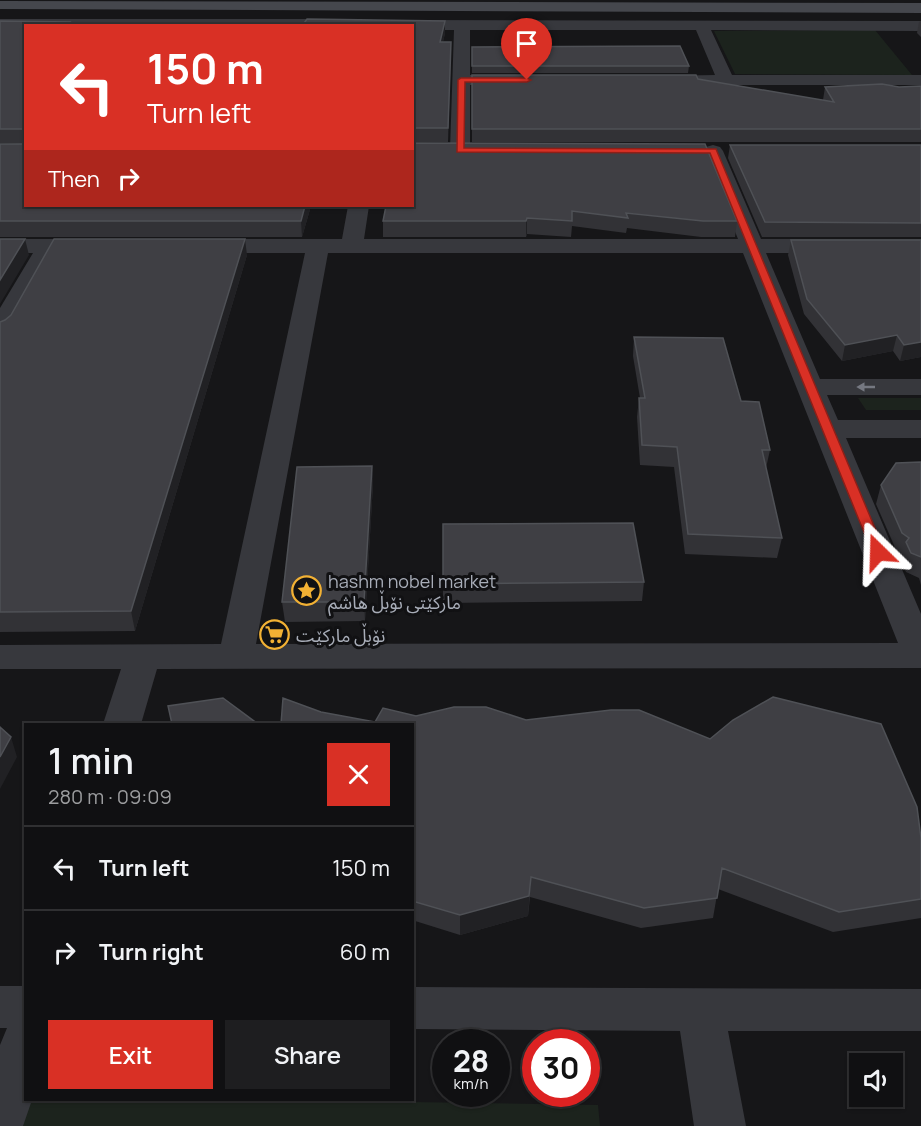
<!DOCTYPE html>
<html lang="en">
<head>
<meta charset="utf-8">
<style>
	:root { --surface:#101012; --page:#1e1e20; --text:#f1f3f6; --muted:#9c9d9f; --line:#303032; --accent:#d93025 }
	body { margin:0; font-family:Manrope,"Noto Sans Arabic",sans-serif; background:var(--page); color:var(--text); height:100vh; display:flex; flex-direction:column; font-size:22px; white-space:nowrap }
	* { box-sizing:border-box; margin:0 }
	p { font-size:20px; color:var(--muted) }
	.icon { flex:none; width:33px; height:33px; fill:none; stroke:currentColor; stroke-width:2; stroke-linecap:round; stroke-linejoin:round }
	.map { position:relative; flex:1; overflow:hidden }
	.sheet { position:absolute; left:24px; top:723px; width:390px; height:378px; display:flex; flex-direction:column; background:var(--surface); border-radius:0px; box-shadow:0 2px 4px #0004,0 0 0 2px var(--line) }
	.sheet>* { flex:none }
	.banner { position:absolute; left:24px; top:24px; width:390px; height:183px; border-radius:0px; box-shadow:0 2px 4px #0004,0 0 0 2px var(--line); background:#d93025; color:#fff; overflow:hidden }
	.tools { position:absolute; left:849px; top:1053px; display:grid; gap:12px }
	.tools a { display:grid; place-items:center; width:54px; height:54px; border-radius:0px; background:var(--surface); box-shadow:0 2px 4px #0004,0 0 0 2px var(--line); font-size:30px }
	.speed { position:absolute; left:432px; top:1029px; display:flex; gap:12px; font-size:30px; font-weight:700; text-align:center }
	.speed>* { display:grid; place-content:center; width:78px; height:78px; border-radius:50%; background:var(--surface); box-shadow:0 2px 4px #0004,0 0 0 2px var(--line); line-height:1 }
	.speed small { font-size:15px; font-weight:400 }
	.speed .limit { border:9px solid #d22; background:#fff; color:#111 }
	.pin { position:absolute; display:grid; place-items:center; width:51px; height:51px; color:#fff; margin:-62px -26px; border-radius:50% 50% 50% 0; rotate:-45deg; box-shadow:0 0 6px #0007 }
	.pin .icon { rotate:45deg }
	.me { position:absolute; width:66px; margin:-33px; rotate:338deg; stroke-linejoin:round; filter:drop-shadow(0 0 4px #0008) }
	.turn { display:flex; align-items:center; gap:21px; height:126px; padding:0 24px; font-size:27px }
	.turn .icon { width:78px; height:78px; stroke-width:2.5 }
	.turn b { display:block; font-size:42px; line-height:51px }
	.then { display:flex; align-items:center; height:57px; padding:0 24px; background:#0003; gap:12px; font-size:22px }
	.round { display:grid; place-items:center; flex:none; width:63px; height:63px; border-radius:0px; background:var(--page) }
	.headline { display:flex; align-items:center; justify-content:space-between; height:102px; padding:0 24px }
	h1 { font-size:36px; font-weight:600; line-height:45px }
	.action { display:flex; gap:12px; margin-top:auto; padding:12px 24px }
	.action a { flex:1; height:69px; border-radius:0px; background:var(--accent); color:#fff; font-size:24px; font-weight:600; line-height:69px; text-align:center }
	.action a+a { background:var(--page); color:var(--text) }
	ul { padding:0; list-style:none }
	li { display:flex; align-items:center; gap:18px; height:84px; padding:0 24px; border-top:2px solid var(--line) }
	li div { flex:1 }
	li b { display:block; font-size:22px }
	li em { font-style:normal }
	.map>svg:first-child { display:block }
	.green { fill:#1c231d }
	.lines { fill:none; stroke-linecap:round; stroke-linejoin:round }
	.street { fill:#37383d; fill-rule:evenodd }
	.secondary { fill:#45474d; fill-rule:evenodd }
	.wall { fill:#323236 }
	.shaded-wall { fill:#212124 }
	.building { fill:#3f3f44; stroke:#4f5156; stroke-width:1.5 }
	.oneway { fill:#757881 }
	.route { fill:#d93025; stroke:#8d1f18; stroke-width:1.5 }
	.labels { text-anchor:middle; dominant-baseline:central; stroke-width:6; stroke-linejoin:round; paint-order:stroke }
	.poi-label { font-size:18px; fill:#a8adb8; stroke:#111113; text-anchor:start }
</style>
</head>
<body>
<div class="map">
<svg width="921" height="1126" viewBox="0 0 921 1126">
	<rect width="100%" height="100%" fill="#161618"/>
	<!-- green -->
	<path class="green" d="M875,30L912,75L735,74L714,31Z
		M858,398H921V410H866Z
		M29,1100H279L598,1105L600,1126H21Z"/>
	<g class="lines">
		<!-- street -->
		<path class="street" d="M0,19H349L357,24L26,26V29H0Z
			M401,20L921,21V31L711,30L732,75H921V85H664L658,84L655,80L658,76L715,75L696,30H470V75H516L522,76L525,80L522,84L516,85H470V150L467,154H453L450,150L454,30H412V26L393,25Z
			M713,145L720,147L723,151L761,239H921V253H766L820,379H921V395H827L838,420H921V438H846L921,614V668L157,669L141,724H103L121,669H0V645L221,644L305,253H200L192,251L189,246L192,241L200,239H342L348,206H369L364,239H738L703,151L706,147ZM328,253H743L898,643L256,644Z
			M0,239H94L102,241L105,246L102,251L56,253L13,330L9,335L0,338V308L33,253H0Z
			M0,986H26V1100H32L23,1126H0V1045L7,1028H0Z
			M412,987L921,989V1031H728L746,1126H694L680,1031L412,1029Z"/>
		<!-- secondary -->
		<path class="secondary" d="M0,1L921,3V13L0,9Z"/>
	</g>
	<!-- wall -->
	<path class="wall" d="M0,21L26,26V206H311L302,237H0V144H24L0,143Z
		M445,21V33L443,42L451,54L448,142H412V26Z
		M921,21V37L917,33L919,22Z
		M472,47L689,66L688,73H472Z
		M472,75L698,79L823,100L825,87H899L921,86V142H472Z
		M412,143L737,221L735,237H701L627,228L626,233L572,226L571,237L527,234L526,237H383V221Z
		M730,145H921V237H762L728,158Z
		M791,240H921V357L900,361L893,351L842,361L804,314L788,255Z
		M247,255L135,631L0,632V322Z
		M634,337L741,401L770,450L766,468L782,538L777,558L685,554L674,467L640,465L637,417L639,398H640L633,356Z
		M921,462V585L919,578L906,572L901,561L902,556L897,552L876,504L881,485Z
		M372,466L373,484L365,621L285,622L282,602Z
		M644,582L642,601L443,603V584Z
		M321,712L375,722L416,716L526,720L921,838V918L833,932L718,889L713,918L641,928L530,897L528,916L460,935L412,920V724H281Z"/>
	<!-- shaded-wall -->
	<path class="shaded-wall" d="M445,21V33L440,54V42Z
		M451,42V54L448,142V128Z
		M305,206H311L302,237L301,221Z
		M527,218V234L526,237V221Z
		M25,239L29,255L0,304V280Z
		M245,239L247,255L135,631L131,611Z
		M897,335L893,351L842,361L845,345Z
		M921,342V357L900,361L904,345Z
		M372,466L373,484L365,621L364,602Z
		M11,737L17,757L0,789V757Z
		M531,877L528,916L460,935V915Z"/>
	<!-- building -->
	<path class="building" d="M307,19L445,21L440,42H451L448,128H412V26H302Z
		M0,21L70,22L67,26H26V206H305L301,221H0V144H24V129H0Z
		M680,46L689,66H472V47Z
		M472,75H696L698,79L834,102L825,87L882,84L899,87L921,86V129H472Z
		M412,143L705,144L737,221H703L626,213L628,218L572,211V221L527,218L526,221H383L386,206H412Z
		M730,145H921V223L765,222Z
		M0,239H25L0,280Z
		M54,239H245L131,611L0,612V322L5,320L11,315Z
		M791,240H921V342L904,345L897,335L845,345L807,299Z
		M634,337L723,338L741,401L759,402L770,450H762L782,538L688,534L677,447L642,445L639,398H645Z
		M921,462V557L911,553L906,542L909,538L902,533L881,485L896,463Z
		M372,466L364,602H282L297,467Z
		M633,523L644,582L443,584V524Z
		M773,697L881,724L917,807L921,838V899L839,912L722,868L717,898L644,908L531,877L529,896L460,915L412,901V724H281L283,698L321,712L375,722L383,708L416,716L454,707H486L526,720L611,710H639L710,739L733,720Z
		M223,698L258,724H172L168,706Z
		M0,727L11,737L0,757Z"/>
	<!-- one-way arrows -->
	<defs><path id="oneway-solid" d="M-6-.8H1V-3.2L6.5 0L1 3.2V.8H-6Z" transform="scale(1.5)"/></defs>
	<use class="oneway" href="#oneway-solid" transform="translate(866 387) rotate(180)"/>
	<!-- route -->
	<path class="route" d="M461,78H527L531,80L527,82H465L464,148L716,149L885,552L883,555L878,556L872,552L710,153L457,152L458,80Z"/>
	<!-- icons -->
	<defs>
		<symbol id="sight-ring" viewBox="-11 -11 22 22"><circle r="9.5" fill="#111113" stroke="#f2b134" stroke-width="1.5"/><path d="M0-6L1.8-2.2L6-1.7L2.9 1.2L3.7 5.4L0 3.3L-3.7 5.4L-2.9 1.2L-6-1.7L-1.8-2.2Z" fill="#f2b134"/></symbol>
		<symbol id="supermarket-ring" viewBox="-11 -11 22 22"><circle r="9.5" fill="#111113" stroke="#f2b134" stroke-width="1.5"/><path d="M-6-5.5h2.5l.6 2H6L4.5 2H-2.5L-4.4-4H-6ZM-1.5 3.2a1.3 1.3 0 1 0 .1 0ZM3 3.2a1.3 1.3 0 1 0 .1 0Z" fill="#f2b134"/></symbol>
	</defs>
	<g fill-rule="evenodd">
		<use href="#sight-ring" x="290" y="574" width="33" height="33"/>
		<use href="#supermarket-ring" x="258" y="618" width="33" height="33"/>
	</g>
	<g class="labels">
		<!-- poi labels -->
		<g class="poi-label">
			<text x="328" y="581">hashm nobel market<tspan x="328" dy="21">مارکێتی نۆبڵ هاشم</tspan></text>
			<text x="296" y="635">نۆبڵ مارکێت</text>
		</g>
	</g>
</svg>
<div class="tools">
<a><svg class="icon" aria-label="sound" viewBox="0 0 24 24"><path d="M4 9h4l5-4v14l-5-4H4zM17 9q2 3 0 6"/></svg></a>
</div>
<div class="speed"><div>28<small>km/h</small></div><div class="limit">30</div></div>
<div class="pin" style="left:527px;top:80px;background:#d93025"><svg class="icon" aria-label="arrive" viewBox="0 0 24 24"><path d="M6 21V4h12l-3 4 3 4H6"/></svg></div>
<svg class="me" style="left:878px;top:552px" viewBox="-20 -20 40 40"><path d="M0-17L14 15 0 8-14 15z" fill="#d93025" stroke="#fff" stroke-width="4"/></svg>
<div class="banner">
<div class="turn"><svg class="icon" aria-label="left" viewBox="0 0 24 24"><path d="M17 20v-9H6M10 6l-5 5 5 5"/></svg><div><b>150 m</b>Turn left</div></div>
<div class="then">Then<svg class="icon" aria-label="right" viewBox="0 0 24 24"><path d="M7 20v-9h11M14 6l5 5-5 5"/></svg></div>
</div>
<section class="sheet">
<div class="headline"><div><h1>1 min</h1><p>280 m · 09:09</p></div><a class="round" style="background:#d93025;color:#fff"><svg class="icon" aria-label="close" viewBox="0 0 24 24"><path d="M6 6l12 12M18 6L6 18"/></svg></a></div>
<ul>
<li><svg class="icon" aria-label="left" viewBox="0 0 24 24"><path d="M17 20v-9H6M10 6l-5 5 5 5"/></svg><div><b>Turn left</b></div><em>150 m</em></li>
<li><svg class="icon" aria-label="right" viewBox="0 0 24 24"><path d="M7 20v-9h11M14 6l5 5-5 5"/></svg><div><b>Turn right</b></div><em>60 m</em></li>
</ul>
<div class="action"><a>Exit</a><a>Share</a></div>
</section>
</div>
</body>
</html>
